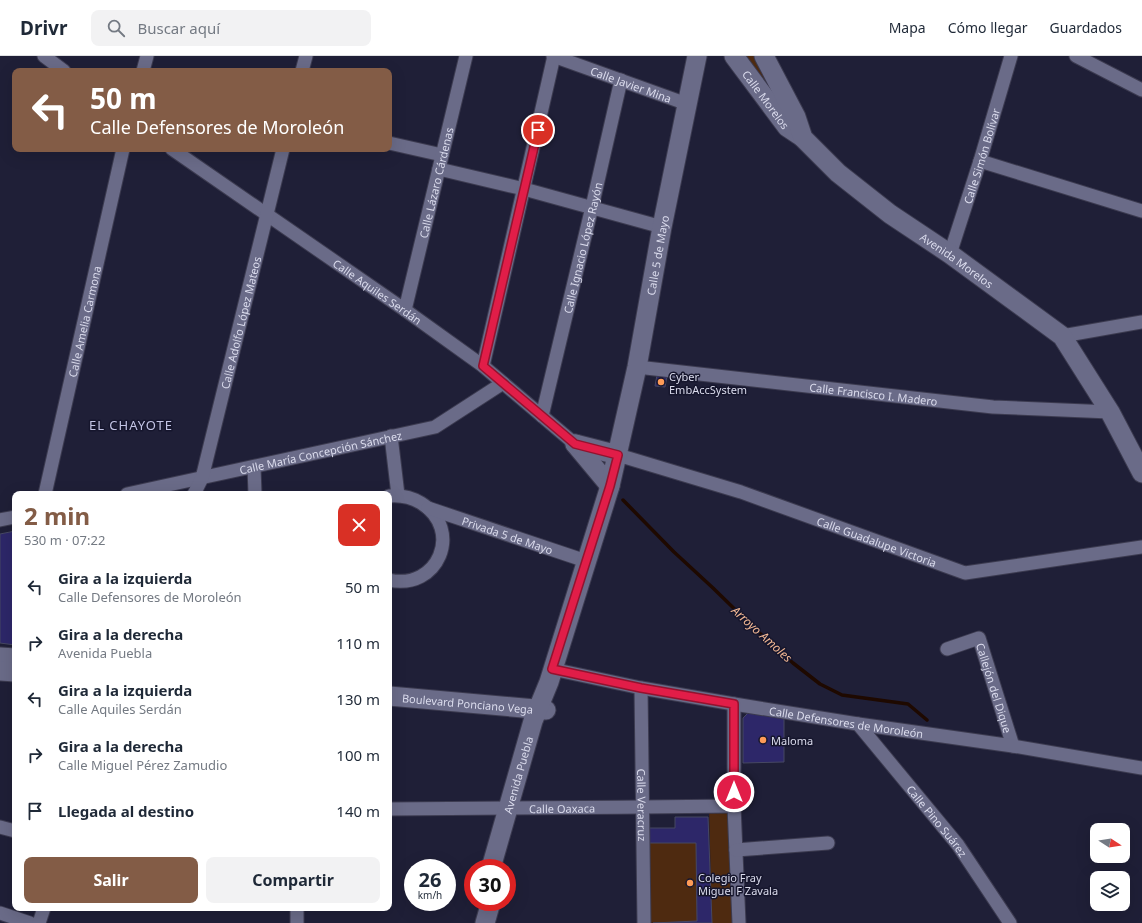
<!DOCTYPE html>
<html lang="es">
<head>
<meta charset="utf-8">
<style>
	:root { --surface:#fff; --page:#f2f2f3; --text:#1f2937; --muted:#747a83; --line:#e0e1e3; --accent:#835c46 }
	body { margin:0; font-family:"Noto Sans",sans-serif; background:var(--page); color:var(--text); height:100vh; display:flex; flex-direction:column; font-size:15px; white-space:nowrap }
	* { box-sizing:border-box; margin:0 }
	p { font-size:13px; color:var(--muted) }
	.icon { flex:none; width:22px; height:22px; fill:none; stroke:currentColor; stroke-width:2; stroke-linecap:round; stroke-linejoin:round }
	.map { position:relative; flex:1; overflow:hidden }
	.side { position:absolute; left:12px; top:435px; width:380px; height:420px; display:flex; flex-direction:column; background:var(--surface); border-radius:8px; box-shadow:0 4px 16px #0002 }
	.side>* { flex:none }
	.top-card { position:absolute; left:12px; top:12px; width:380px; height:84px; border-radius:8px; box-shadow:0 4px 16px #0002; background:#835c46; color:#fff; overflow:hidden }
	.needle { width:26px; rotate:102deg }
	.controls { position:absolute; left:1090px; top:767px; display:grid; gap:8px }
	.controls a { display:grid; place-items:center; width:40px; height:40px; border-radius:8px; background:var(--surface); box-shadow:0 4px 16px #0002; font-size:20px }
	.speed { position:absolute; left:404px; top:803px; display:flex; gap:8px; font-size:20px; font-weight:700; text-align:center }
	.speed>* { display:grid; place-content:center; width:52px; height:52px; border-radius:50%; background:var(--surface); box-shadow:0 4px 16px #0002; line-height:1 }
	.speed small { font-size:10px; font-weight:400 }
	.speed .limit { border:6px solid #d22; background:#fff; color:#111 }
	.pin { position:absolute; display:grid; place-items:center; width:34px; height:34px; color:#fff; margin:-17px; border:2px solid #fff; border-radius:50%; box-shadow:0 1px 4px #0007 }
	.me { position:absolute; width:44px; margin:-22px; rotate:0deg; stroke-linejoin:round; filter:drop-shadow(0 0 3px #0008) }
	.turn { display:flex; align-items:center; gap:14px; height:84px; padding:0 12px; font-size:18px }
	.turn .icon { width:52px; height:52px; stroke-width:2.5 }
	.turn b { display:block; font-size:28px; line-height:34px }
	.round { display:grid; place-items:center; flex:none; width:42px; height:42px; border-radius:8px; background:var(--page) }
	.headline { display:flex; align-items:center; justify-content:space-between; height:68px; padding:0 12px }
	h1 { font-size:24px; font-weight:700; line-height:30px; color:var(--accent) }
	.action { display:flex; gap:8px; margin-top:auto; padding:8px 12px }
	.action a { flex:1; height:46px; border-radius:8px; background:var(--accent); color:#fff; font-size:16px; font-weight:700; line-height:46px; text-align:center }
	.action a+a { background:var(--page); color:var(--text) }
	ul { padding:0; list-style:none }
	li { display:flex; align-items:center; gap:12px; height:56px; padding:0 12px }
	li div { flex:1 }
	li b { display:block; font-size:15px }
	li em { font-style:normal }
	header { display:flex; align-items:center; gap:24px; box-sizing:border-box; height:56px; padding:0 20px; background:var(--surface); border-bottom:1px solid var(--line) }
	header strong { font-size:19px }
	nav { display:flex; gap:22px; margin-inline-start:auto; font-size:14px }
	.search { width:280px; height:36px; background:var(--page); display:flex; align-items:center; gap:10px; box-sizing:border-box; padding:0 14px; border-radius:8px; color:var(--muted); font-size:15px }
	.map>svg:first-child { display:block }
	.green { fill:#4e2a10 }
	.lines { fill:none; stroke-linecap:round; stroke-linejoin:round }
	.stream { stroke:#1e0900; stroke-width:3.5 }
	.building { fill:#2d2769; stroke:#474863 }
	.street-casing { stroke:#3c3b50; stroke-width:15 }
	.secondary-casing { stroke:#3c3b50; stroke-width:21 }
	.street { stroke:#6a6b88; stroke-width:13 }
	.secondary { stroke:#6a6b88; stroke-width:19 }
	.route-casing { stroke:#92132f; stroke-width:10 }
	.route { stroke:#e11d48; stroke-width:7 }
	.poi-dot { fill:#fe9b58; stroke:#16162d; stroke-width:1.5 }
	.labels { text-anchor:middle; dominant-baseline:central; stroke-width:3; stroke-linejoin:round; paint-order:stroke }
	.street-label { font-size:11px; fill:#dbdced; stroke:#16162d }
	.poi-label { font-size:11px; fill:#dbdced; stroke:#16162d; text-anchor:start }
	.water-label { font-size:12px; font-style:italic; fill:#f5ba95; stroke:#16162d }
	.quarter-label { font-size:13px; letter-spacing:1px; fill:#c3c4e5; stroke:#16162d }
</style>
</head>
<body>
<header>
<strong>Drivr</strong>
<div class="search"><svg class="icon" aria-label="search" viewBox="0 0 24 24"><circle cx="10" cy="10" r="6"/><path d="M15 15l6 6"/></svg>Buscar aquí</div>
<nav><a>Mapa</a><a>Cómo llegar</a><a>Guardados</a></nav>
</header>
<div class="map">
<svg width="1142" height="867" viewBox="0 0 1142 867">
	<rect width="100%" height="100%" fill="#1f1f37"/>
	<!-- green -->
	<path class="green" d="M741,0H760L783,49Z
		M734,750L739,867H712L709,751Z
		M643,787H696L697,865L644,867Z"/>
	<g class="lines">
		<!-- stream -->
		<path class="stream" d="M623,444L674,496L713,532L755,573L793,607L820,628L842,639L908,648L927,664"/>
	</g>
	<!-- building -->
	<path class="building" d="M657,319L667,320L665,331L655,330Z
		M15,475V589L0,587V478Z
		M749,656L784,661V706L743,707V662Z
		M675,761H708L712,867H653L697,865L696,787H643L642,772H675Z"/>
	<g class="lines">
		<defs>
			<g id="street">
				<path d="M44,0L64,15"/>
				<path id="s1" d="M553,0L687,48"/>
				<path d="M1076,0L1142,34"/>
				<path d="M143,15L147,0"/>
				<path d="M302,15L306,0"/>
				<path d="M389,87L442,99"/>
				<path id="s2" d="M172,93L405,254L483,310L575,388"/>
				<path d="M980,105L1142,155"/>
				<path d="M439,113L524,133L662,171"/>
				<path id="s3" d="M950,198L980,105L1011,0"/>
				<path id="s4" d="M405,254L466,0"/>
				<path d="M1062,280L1142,266"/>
				<path d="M483,310L554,0"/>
				<path id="s5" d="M637,311L993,351L1110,356"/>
				<path id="s6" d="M542,360L592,151L621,24"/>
				<path d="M391,380L398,439"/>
				<path id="s7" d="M618,399L741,436L965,517L1142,491"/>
				<path d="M254,411L255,438"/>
				<path id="s8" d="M45,438L123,93"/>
				<path id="s9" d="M127,438L435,371L503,327"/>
				<path id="s10" d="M194,438L202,422L283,93"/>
				<path d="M389,440C401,439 411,441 421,447C464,474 438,535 389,524"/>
				<path id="s11" d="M428,452L586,505"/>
				<path d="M0,464L15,461"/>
				<path id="s12" d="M947,593L979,582L1013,690"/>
				<path id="s13" d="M552,613L641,632L734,648L858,668L1013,690L1142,712"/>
				<path id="s14" d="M641,632L644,867"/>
				<path d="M734,648V750L739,867"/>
				<path id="s15" d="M858,668L958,789L1010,867"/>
				<path id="s16" d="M389,753C504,753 619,751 734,750"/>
				<path d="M0,771L15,775"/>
				<path d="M736,794L828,787"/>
				<path d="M0,857L30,867"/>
				<path d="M39,867L44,852"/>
				<path d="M297,867V852"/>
			</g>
			<g id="secondary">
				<path id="s17" d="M734,0L787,71L802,81"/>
				<path id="s18" d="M764,0L796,61L803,82L838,117L890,158L950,198L1062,280L1110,356L1142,417"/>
				<path d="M575,388L610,430"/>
				<path d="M575,388L618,399"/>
				<path d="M0,601L15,602"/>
				<path d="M0,615L15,616"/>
				<path id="s19" d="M389,640L546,654"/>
				<path id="s20" d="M491,812L533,665L549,626L610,430L637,311L662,171L697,0"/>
				<path d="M485,867L491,846"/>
			</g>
		</defs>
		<!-- street casing -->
		<use href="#street" class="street-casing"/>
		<!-- secondary casing -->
		<use href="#secondary" class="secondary-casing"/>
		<!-- street -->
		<use href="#street" class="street"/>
		<!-- secondary -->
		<use href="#secondary" class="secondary"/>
	</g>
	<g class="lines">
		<defs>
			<path id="route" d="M538,74L483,310L575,388L618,399L610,430L552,613L641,632L734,648V736"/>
		</defs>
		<!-- route casing -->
		<use href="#route" class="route-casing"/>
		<!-- route -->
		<use href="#route" class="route"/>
	</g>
	<!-- markers -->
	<g class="poi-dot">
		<circle cx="661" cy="326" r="4"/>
		<circle cx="763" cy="684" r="4"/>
		<circle cx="690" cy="827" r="4"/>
	</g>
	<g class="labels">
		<!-- street labels -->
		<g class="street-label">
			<text stroke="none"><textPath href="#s1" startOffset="83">Calle Javier Mina</textPath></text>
			<text stroke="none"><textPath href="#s17" startOffset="54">Calle Morelos</textPath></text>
			<text stroke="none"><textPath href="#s3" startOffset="103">Calle Simón Bolívar</textPath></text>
			<text stroke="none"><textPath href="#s4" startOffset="131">Calle Lázaro Cárdenas</textPath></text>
			<text stroke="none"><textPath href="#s6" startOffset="173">Calle Ignacio López Rayón</textPath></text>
			<text stroke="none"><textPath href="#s20" startOffset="636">Calle 5 de Mayo</textPath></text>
			<text stroke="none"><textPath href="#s18" startOffset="288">Avenida Morelos</textPath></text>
			<text stroke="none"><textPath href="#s2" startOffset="250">Calle Aquiles Serdán</textPath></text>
			<text stroke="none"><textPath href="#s8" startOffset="177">Calle Amelia Carmona</textPath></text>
			<text stroke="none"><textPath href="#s10" startOffset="178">Calle Adolfo López Mateos</textPath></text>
			<text stroke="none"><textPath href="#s5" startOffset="238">Calle Francisco I. Madero</textPath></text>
			<text stroke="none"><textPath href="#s9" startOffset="198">Calle María Concepción Sánchez</textPath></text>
			<text stroke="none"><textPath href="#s11" startOffset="84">Privada 5 de Mayo</textPath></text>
			<text stroke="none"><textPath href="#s7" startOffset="273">Calle Guadalupe Victoria</textPath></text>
			<text stroke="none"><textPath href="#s12" startOffset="86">Callejón del Dique</textPath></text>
			<text stroke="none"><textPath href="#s19" startOffset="79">Boulevard Ponciano Vega</textPath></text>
			<text stroke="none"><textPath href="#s13" startOffset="299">Calle Defensores de Moroleón</textPath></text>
			<text stroke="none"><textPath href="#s20" startOffset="97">Avenida Puebla</textPath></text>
			<text stroke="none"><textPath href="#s14" startOffset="117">Calle Veracruz</textPath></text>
			<text stroke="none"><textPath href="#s16" startOffset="173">Calle Oaxaca</textPath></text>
			<text stroke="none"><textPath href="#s15" startOffset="125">Calle Pino Suárez</textPath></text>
		</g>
		<!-- poi labels -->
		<g class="poi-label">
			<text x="669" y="320">Cyber<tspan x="669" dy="13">EmbAccSystem</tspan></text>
			<text x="771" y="684">Maloma</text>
			<text x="698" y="821">Colegio Fray<tspan x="698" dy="13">Miguel F Zavala</tspan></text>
		</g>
		<!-- water labels -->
		<g class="water-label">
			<text transform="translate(762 578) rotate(42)">Arroyo Amoles</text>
		</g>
		<!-- quarter labels -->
		<g class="quarter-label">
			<text x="131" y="369">EL CHAYOTE</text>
		</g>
	</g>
</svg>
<div class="controls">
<a><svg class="needle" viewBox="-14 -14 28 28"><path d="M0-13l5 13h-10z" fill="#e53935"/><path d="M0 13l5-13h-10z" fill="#747a83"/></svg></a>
<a><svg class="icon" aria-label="layers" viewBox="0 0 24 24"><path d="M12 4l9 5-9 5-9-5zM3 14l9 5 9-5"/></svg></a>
</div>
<div class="speed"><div>26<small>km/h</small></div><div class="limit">30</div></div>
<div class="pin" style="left:538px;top:74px;background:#d93025"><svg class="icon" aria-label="arrive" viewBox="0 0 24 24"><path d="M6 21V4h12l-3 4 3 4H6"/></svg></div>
<svg class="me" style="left:734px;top:736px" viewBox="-20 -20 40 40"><circle r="17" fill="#e11d48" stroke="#fff" stroke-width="3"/><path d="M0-11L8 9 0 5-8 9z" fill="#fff"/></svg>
<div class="top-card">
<div class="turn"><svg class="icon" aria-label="left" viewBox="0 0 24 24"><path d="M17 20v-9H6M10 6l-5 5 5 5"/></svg><div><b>50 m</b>Calle Defensores de Moroleón</div></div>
</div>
<section class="side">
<div class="headline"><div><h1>2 min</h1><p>530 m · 07:22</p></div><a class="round" style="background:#d93025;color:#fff"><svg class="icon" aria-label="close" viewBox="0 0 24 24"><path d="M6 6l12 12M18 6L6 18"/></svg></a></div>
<ul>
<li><svg class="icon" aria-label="left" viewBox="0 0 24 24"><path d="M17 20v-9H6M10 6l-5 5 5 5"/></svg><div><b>Gira a la izquierda</b><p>Calle Defensores de Moroleón</p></div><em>50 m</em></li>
<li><svg class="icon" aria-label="right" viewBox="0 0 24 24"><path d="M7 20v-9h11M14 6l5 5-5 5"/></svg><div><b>Gira a la derecha</b><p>Avenida Puebla</p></div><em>110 m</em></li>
<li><svg class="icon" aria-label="left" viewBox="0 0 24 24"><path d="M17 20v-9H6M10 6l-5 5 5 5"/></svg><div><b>Gira a la izquierda</b><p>Calle Aquiles Serdán</p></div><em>130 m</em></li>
<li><svg class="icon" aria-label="right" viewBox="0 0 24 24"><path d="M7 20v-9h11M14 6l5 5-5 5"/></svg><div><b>Gira a la derecha</b><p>Calle Miguel Pérez Zamudio</p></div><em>100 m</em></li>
<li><svg class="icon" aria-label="arrive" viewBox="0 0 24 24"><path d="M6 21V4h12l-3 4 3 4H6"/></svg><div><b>Llegada al destino</b></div><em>140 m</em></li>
</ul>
<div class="action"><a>Salir</a><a>Compartir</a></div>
</section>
</div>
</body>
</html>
